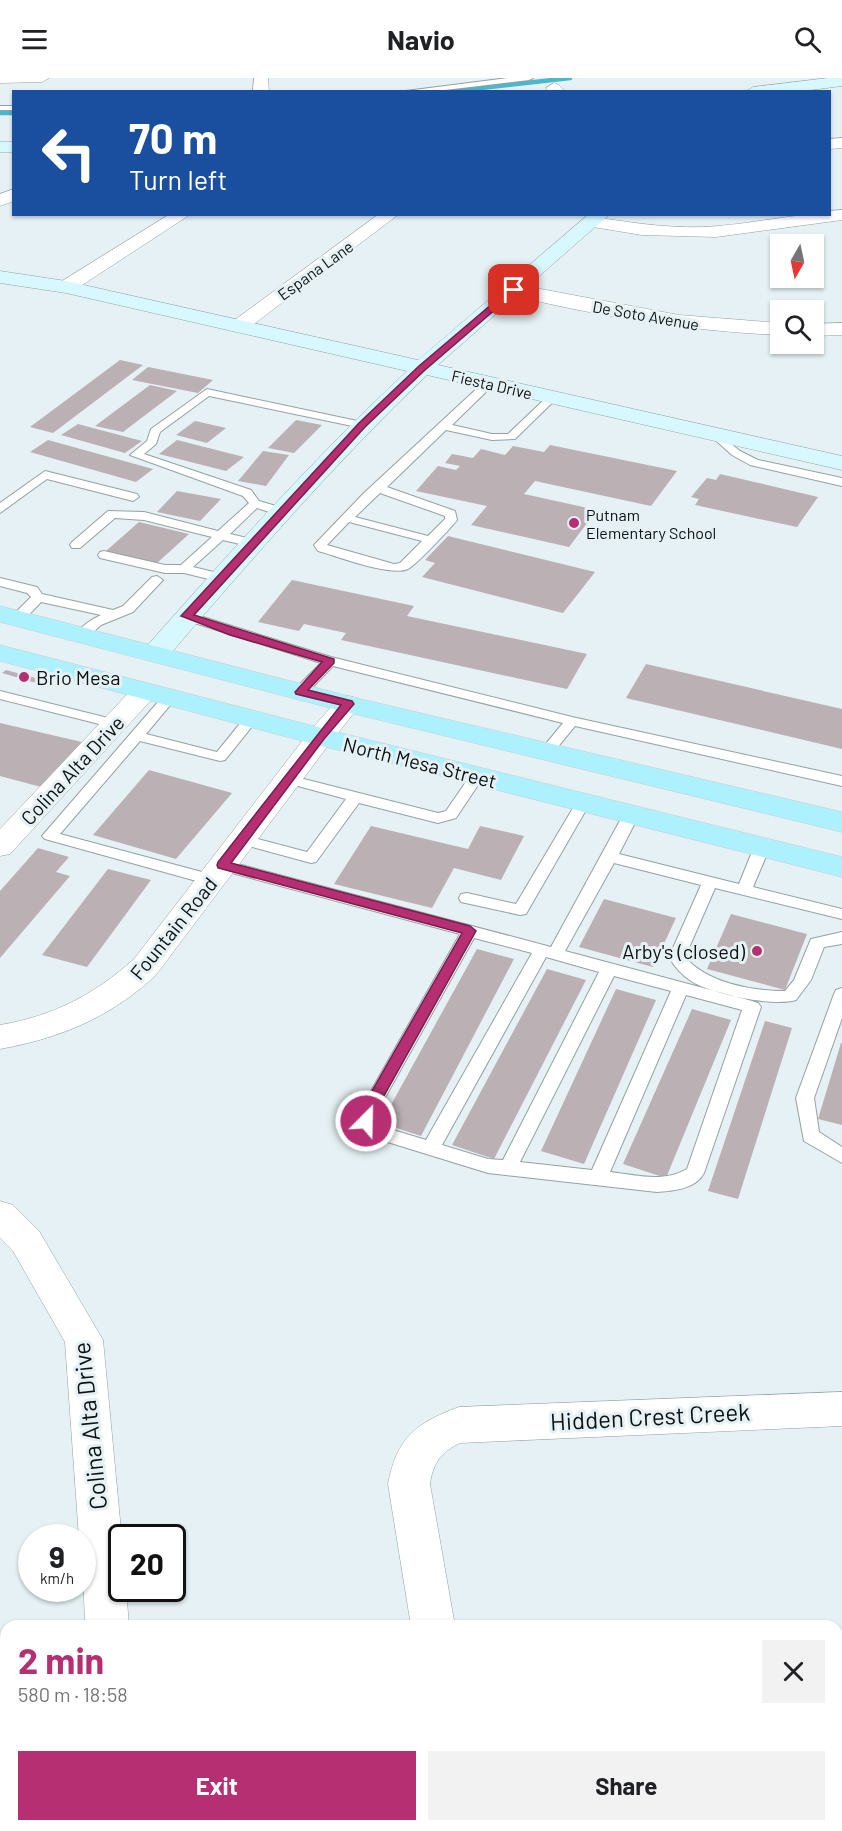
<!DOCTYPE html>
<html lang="en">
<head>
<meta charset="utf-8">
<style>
	:root { --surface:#fff; --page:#f2f2f2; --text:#202124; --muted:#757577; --accent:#b52f72 }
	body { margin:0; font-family:Barlow,sans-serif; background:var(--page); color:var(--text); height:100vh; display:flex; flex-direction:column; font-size:22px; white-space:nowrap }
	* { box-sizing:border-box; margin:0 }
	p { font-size:20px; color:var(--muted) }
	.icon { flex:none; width:33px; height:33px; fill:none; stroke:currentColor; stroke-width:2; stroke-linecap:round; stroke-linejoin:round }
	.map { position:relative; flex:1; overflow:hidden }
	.drawer { position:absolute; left:0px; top:1542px; width:843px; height:212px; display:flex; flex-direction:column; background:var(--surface); border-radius:18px 18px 0 0; box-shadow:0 2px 4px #0004 }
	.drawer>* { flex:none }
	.guide { position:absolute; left:12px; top:12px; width:819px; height:126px; border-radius:0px; box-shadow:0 2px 4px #0004; background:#1a4fa0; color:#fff; overflow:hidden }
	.needle { width:39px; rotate:189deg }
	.fabs { position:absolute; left:770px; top:156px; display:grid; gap:12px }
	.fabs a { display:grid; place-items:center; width:54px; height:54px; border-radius:0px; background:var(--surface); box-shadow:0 2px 4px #0004; font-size:30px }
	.speed { position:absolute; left:18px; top:1446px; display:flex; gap:12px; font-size:30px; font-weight:700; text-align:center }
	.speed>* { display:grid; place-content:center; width:78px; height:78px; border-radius:50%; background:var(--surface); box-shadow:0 2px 4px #0004; line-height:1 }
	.speed small { font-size:15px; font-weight:400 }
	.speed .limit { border:3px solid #111; border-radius:9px; background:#fff; color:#111 }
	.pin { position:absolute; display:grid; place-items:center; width:51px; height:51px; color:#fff; margin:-26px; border-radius:12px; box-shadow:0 3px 9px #0006 }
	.me { position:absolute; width:66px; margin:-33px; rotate:23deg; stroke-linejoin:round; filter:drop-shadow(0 0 4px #0008) }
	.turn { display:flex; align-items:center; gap:21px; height:126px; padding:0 18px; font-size:27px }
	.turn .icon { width:78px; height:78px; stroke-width:2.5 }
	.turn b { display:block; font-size:42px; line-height:51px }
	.round { display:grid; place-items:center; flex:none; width:63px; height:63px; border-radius:0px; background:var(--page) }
	.headline { display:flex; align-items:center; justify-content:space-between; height:102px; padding:0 18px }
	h1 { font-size:36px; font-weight:700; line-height:45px; color:var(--accent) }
	.button { display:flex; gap:12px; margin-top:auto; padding:12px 18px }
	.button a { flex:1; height:69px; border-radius:0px; background:var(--accent); color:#fff; font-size:24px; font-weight:700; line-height:69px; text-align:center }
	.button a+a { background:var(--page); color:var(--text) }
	header { display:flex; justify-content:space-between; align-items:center; height:78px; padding:0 18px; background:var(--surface); font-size:27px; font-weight:700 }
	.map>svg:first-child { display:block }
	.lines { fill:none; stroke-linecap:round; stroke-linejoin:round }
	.stream { stroke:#48b8ce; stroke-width:4.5 }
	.building { fill:#bbb0b4 }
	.lane-casing { stroke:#95a1a3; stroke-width:2 }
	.street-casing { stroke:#95a1a3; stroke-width:1 }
	.secondary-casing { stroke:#95a1a3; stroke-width:1 }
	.primary-casing { stroke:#cacbcb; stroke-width:1 }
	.lane { fill:#fff; fill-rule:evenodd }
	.street { fill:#fff; fill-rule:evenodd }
	.secondary { fill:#d6f8fe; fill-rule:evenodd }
	.primary { fill:#adf1fe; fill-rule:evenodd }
	.route { fill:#b52f72; stroke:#761f4a; stroke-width:1.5 }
	.poi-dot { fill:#b52f72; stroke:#e5f1f4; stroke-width:2 }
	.labels { text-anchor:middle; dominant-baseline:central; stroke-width:6; stroke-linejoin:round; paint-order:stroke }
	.far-street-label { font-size:16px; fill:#0d1112; stroke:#e5f1f4 }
	.far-poi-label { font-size:16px; fill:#0d1112; stroke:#e5f1f4; text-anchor:start }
	.poi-label { font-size:20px; fill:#0d1112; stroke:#e5f1f4; text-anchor:start }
	.street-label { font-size:20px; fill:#0d1112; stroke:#e5f1f4 }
	.near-street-label { font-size:24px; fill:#0d1112; stroke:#e5f1f4 }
</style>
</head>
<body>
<header><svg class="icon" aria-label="menu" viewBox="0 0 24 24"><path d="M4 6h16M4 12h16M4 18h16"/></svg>Navio<svg class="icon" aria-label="search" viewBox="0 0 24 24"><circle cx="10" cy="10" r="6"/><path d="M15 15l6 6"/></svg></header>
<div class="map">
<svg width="842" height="1753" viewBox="0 0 842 1753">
	<rect width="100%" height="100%" fill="#e5f1f4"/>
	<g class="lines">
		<!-- stream -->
		<path class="stream" d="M446,14L570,0
			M0,35H14"/>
	</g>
	<!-- building -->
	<path class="building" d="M120,282L143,287L53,355L30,349Z
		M148,289L213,302L198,315L132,302Z
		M150,307L177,313L123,354L95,348Z
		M296,342L322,347L294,375L268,370Z
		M195,343L226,350L207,365L176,357Z
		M78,346L142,363L125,375L61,357Z
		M48,362L153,391L136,404L30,374Z
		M177,362L244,379L226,393L159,376Z
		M550,367L677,393L651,428L535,403L524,416L597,432L569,469L471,447L487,428L416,413L438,388L456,392L460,388L445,385L452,376L473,380L481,371L505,377L513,368L544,374Z
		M263,373L289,377L266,408L238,403Z
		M720,396L818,419L797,449L695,427L699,421L691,419L707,400L716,402Z
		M177,413L221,421L200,443L157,434Z
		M139,444L189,456L156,486L106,473Z
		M448,458L595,494L563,535L422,499L435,485L425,482Z
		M292,502L414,528L407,538L587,576L567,611L341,562L346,555L304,546L299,553L258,544Z
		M646,586L842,631V671L626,620Z
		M6,592L47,603L43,607L2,595Z
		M0,645L82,664L41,709L0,698Z
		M149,692L232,715L176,781L93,757Z
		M371,748L468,771L480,748L524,758L501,802L454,790L432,830L334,806Z
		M38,770L69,779L56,794L70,798L0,880V813Z
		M108,791L151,802L87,889L42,877Z
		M604,821L676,840L653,889L579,869Z
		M731,836L807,856L785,912L707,891Z
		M477,871L514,881L421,1058L381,1045Z
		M547,891L586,902L494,1081L452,1067Z
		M616,911L656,922L584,1086L541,1073Z
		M692,931L731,942L666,1100L623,1086Z
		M765,943L792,950L738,1121L708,1113Z
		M841,965H842V1047L818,1041Z"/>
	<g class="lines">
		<defs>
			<path id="lane" d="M508,0H533L529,2L428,14H398Z
				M0,28H14V32H0Z
				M489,302L494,305L493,307L452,347L492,356H508L548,318H556L557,320L515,361L492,362L446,352L387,409L455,433L457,442C449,452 417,486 408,491C390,499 337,478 318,473L314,467L364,415L485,303ZM380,415L445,438V441L428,458L355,439ZM349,444L422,463L400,485L394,486L327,467Z
				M207,311L362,344L368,347L362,350L209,318L160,354L156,366L144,376L251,412L259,423L286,431L288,434L282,438L257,430L230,456L256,462L258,465L256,468L252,469L223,462L193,489L226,497L227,500L226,503L221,504L184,495H165L100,480L98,477L100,474L104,473L165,487H181L212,459L144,442L115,440L80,470H72L70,467L72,464L108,433L144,434L218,453L249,425L243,418L130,377L147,363L151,351Z
				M716,354L740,373L758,382L842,400V408L750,387L732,377L712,359V355Z
				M45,393L137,416L139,419L133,423L47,401L0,435V425Z
				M157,498L163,502L133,534L101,547L87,560H77L75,557C82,548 90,542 101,537L41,524L23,543H13L11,540L13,537L31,519L27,515L0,508V500L37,509L42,516L113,532L123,528L152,499Z
				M187,534L331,579L572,639L842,698V708L575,648L552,676L547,677L540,673L563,645L333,588L305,617H295L293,614L295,611L321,585L182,541L180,538Z
				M0,613L120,643L122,646L115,650L0,621Z
				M169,616L176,620L146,656L217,674L246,638H256L258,641L225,682L220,683L140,663L60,756L217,798L219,802L211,807L45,761L42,758L164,617Z
				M477,694L484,698L456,740L438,745L359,725L316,784L311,785L238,765L235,762L243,757L307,774L346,721L283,704L281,701L283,698L288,697L438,735L446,733L472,695Z
				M583,720L590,725L526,836L520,837L461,824L459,820L461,816L467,815L516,826L576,725Z
				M631,732L639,737L619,776L739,806L754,769L762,764L770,769L753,809L842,831V841L715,810L685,879C707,905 752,913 785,913L794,902L811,861L842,854V866L824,869L811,902L796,922C773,929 711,916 691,903C682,897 674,888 669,879L701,807L614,785L565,873L752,923L758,925L761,929L704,1095C696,1111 673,1113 657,1114L488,1095L368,1058L357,1043L359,1034L460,856L217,791L215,787L223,782L551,869L623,737ZM474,860L532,875L426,1062L380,1048L375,1042L377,1034ZM546,879L599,894L503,1082L488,1081L442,1067ZM614,898L671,913L592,1092L520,1084ZM686,917L742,932L687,1091C663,1105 637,1097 610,1094Z
				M842,910V940L814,1020L819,1054L842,1069V1085L804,1063L796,1020L834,916L836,912Z"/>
			<path id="street" d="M0,0H49L42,4L0,5Z
				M254,0H268L269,14H253Z
				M554,5L559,7L565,14H549L546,10Z
				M842,60V70L830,71V61Z
				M14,111V123L0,128V116Z
				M842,132V142L716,159L642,157L593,149L587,148L584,144L587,140L593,139C634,145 677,152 718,148C756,145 792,136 830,136V133Z
				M170,136H191L73,213H59L57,209L59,205Z
				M379,136H399L246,252H232L229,248L232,244Z
				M514,206L679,237L780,245V257C688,253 596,238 507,216L505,212L507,208Z
				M842,245V257L813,258V246Z
				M144,606L153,608L157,614L153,620L10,776L0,778V751L135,608Z
				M348,618L357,620L361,626L330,665L156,897C111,939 61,960 0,971V947C53,938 94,917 134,881L310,653L339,620Z
				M0,1123L13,1127L39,1153L103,1262L122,1463V1510H126L129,1548H85L82,1460H79L65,1264L13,1173L0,1160Z
				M842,1314V1348L460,1365C441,1374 433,1385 430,1406L455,1548H411L388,1406C397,1359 416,1345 459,1329Z
				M100,1748H148V1753H100Z
				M544,1748H624L626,1753H546Z"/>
			<path id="secondary" d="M828,0H842V8L795,14H745L753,9Z
				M0,64H14V74H0Z
				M589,136H610L438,287L842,378V392L427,297C334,386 250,483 166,581L156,583L146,581L142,575L146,569C230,474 314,380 407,293L66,215L0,205V193L66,203L418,282Z"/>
			<path id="primary" d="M0,528L352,619L842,734V754L338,632L0,544Z
				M0,567L329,652L842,779V799L310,665L0,583Z"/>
		</defs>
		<!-- lane casing -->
		<use href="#lane" class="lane-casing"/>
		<!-- street casing -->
		<use href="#street" class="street-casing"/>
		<!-- secondary casing -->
		<use href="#secondary" class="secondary-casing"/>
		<!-- primary casing -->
		<use href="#primary" class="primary-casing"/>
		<!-- lane -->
		<use href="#lane" class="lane"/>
		<!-- street -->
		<use href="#street" class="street"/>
		<!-- secondary -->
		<use href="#secondary" class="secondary"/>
		<!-- primary -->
		<use href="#primary" class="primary"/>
	</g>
	<!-- route -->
	<path class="route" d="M511,210L518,212L425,292L365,349L194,537L334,581V585L308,612L352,623L354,626L324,661L231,785L470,848L476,853L375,1034L372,1047H361L359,1043L360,1034L462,855L218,790L217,787L218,784L341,627L296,616L295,614L322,584L230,557L181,538L359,345L419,288Z"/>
	<!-- markers -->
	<g class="poi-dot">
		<circle cx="574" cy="445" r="6"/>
		<circle cx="24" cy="599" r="6"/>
		<circle cx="757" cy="873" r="6"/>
	</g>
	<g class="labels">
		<!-- far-street labels -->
		<g class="far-street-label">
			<text transform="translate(315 192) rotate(-36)">Espana Lane</text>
			<text transform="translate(646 237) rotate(10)">De Soto Avenue</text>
			<text transform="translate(492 306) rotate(13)">Fiesta Drive</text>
		</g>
		<!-- far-poi labels -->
		<g class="far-poi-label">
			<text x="586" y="436">Putnam<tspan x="586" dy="18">Elementary School</tspan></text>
		</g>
		<!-- poi labels -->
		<g class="poi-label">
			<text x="36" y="599">Brio Mesa</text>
			<text x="745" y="873" text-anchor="end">Arby's (closed)</text>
		</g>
		<!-- street labels -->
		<g class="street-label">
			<text transform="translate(420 684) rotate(14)">North Mesa Street</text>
			<text transform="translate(72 692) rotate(-47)">Colina Alta Drive</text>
			<text transform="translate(173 850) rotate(-51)">Fountain Road</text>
		</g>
		<!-- near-street labels -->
		<g class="near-street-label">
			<text transform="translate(650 1338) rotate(-3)">Hidden Crest Creek</text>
			<text transform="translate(89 1348) rotate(-96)">Colina Alta Drive</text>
		</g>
	</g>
</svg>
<div class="fabs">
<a><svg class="needle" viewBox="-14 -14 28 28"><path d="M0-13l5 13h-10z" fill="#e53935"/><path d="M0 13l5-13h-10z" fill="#757577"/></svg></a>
<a><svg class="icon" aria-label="search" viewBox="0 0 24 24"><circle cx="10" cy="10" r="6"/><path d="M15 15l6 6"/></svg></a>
</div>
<div class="speed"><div>9<small>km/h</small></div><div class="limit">20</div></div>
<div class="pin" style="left:514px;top:212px;background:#d93025"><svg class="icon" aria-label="arrive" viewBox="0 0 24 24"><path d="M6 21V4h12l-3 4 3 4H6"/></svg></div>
<svg class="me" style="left:366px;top:1043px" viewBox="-20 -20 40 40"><circle r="17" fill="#b52f72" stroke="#fff" stroke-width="3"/><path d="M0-11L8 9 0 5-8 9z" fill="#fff"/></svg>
<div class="guide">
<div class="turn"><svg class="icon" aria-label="left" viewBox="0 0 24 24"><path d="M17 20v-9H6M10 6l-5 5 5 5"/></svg><div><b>70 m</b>Turn left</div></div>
</div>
<section class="drawer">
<div class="headline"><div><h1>2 min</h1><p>580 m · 18:58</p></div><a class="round"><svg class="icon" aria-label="close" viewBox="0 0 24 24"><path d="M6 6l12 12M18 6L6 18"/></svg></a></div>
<div class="button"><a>Exit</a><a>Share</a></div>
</section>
</div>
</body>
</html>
